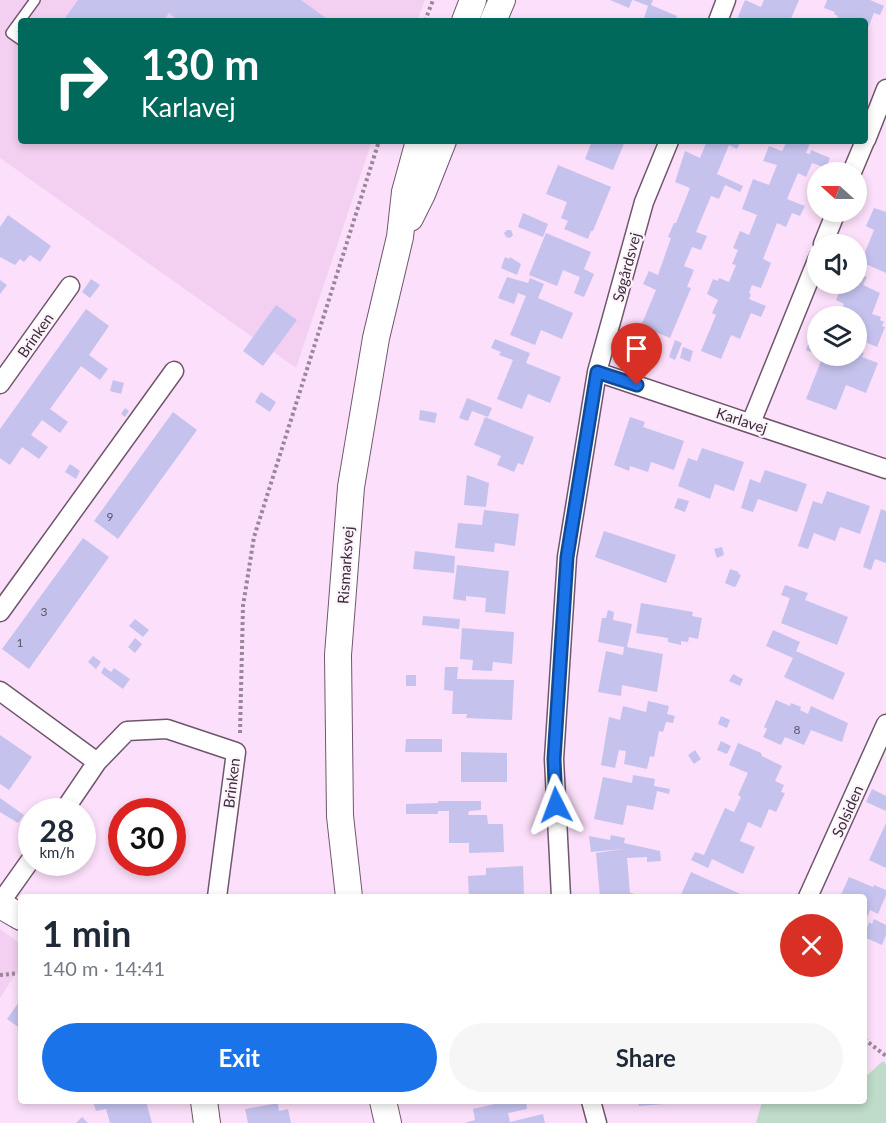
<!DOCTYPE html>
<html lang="en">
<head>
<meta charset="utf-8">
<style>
	:root { --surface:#fff; --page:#f6f6f7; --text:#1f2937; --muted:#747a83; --accent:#1a73e8 }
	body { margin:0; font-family:Lato,sans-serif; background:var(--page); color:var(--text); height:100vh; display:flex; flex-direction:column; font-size:22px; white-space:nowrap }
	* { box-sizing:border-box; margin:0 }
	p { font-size:20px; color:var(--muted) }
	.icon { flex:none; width:33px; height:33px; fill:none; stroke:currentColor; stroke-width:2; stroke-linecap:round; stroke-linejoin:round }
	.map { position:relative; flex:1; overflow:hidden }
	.side { position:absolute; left:18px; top:894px; width:849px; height:210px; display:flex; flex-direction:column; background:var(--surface); border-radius:6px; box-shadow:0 3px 9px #0003 }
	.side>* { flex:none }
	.top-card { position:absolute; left:18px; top:18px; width:850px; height:126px; border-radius:6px; box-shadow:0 3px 9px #0003; background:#00695c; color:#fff; overflow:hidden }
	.needle { width:39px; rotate:291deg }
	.controls { position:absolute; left:807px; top:162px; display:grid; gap:12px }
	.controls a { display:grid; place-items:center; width:60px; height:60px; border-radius:50%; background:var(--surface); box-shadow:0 3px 9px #0003; font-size:30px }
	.speed { position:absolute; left:18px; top:798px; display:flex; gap:12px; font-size:30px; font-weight:700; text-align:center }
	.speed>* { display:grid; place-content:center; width:78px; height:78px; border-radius:50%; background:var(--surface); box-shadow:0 3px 9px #0003; line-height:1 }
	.speed small { font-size:15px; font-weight:400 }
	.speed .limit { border:9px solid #d22; background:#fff; color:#111 }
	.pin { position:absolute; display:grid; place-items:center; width:51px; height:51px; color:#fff; margin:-62px -26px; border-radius:50% 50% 50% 0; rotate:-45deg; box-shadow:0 0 6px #0007 }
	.pin .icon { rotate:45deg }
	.me { position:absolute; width:66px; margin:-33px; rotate:357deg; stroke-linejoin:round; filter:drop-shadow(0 0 4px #0008) }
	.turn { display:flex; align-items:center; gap:21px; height:126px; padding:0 24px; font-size:27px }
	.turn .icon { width:78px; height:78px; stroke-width:2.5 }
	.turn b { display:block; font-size:42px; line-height:51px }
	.round { display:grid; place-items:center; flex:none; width:63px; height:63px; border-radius:32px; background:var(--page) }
	.summary { display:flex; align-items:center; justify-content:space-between; height:102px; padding:0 24px }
	h1 { font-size:36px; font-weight:700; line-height:45px }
	.primary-button { display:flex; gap:12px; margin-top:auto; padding:12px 24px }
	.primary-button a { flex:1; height:69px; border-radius:36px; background:var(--accent); color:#fff; font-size:24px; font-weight:700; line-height:69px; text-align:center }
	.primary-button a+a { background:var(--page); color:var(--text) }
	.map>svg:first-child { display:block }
	.built { fill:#f3d0f1 }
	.green { fill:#bedcc9 }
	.building { fill:#c5c2ee }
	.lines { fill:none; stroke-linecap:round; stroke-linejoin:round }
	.lane-casing { stroke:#6f566d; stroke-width:12 }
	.street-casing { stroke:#6f566d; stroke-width:21 }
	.secondary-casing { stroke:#6f566d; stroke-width:28 }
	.path { stroke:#9a8699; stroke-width:4; stroke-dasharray:3 3; stroke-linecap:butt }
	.lane { stroke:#fff; stroke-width:9 }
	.street { stroke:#fff; stroke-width:18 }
	.secondary { stroke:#fff; stroke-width:26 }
	.route-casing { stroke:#114b97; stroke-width:15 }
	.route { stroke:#1a73e8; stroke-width:10 }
	.labels { text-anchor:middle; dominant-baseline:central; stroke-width:4.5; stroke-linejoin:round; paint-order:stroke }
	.number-label { font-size:12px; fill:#5c5366 }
	.street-label { font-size:15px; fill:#392e39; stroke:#fef2fd }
</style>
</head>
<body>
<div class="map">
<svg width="886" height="1123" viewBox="0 0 886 1123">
	<rect width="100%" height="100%" fill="#fcdffa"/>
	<!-- built -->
	<path class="built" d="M0,0H425L417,21H21V141H372L296,368L0,158Z
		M0,929L21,944V966L0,998Z"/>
	<!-- green -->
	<path class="green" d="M883,1061L886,1064V1123H756L762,1102L864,1101V1078Z"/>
	<!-- building -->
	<path class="building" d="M78,0H301L330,21H179L169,13L163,21H63Z
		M610,0H632L629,8Z
		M633,0H653L651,5L677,16L675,21H643L648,6Z
		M745,0L761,7L764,0H799L790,21H747L738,17Z
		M827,0H870L884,6L880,15L874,13L866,33V21H836L838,16L834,14L835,12L824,8Z
		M592,141H625L613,170L585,159Z
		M707,141H741L737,149L729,145L717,174L743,186L740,192L725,185L719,199L711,196L696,232L707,236L701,250L692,247L684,266L694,270L687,287L691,288L670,338L641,326L656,290L643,284L649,271L658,275L671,238L668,237L674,223H676L690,188L675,182L685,151L700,158Z
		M787,141H811L806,153L810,154L811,150L830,158L826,168L812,163L806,177L798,173L787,199L805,206L800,216L792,213L786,227L777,223L763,259L771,263L761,288L752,285L749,293L751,294L749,299L766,306L761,317L751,313L740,339L731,335L721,359L701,351L716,315L712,313L718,300L707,294L713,279L718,281L719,278L729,282L736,265L732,264L738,250L733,248L740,231L749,235L757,215L742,209L753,179L769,185L777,165L763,161L769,146L782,151Z
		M558,165L611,187L593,231H591L588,239L564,229L568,221L561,218L567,202L546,194Z
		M874,208L886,212V273L861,262L874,230L866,226Z
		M523,213L548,224L543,237L518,227Z
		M8,215L51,246L40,262L30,255L24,262L20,259L15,265L0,257V227Z
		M507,230H511L513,235L510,238L506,237L504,233Z
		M546,233L591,252L584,269L594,274L584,297L574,293L580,277L563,270L557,286L529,275Z
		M505,257L509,259L510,257L521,264L517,275L501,268Z
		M856,273L867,277L863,285L880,293L872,314L881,317L880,320L884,322L882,326L885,327L877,347L858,339L860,333L856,332V316H839L844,304L836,300L843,284H856Z
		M507,277L528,283L530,278L544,284L538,298L573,313L562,339L541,330L535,345L510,335L526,296L518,293L514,304L498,298Z
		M91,279L100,285L90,298L82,292Z
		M0,280L7,285L0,294Z
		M276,305L297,320L263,366L243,351Z
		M86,309L109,326L89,355L108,369L100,380L81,366L50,409L68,422L60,433L42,420L31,435L48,447L39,459L22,447L10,465L0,458V429Z
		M813,332L818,334V355L806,350Z
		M495,339L530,353L526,363L561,377L550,403L528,394L522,409L497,399L513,360L499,355L501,352L491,348Z
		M675,340L682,343L675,360L669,357Z
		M683,347L693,351L690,362L680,358Z
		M856,350L864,353L862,357L878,363L866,393L846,385L836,410L806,399L823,356H856Z
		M113,380L124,383L121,394L110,391Z
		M261,392L276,402L270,412L255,402Z
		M467,398L492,408L488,417L472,411L468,421L459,418Z
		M125,408L129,411L125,417L121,414Z
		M420,410L437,413L435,423L419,420Z
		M173,412L197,430L118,539L94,521Z
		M485,417L534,437L523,465L518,463L514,472L497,465L501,456L474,445Z
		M630,417L645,422L643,427L684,441L674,470L651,462L648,472L630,466L629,471L614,465Z
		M702,448L744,462L734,491L715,484L710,499L678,486L688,458L697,461Z
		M70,464L80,471L76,479L65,472Z
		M765,470L807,484L797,512L758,499L753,512L741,508L750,479L760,483Z
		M467,475L489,483L486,507L464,505Z
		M827,491L870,506L860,534L840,527L835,541L814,533L808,549L798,546L813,501L822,504Z
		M678,498L689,501L685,512L674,508Z
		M881,509L886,511V563L875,559L871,570L863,567Z
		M484,510L519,514L515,546L495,543L494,552L455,548L458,523L482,525Z
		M604,531L676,555L666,583L595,557Z
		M83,538L109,557L29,669L2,649Z
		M722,547L724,555L717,558L714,549Z
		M415,551L455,556L454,573L413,569Z
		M457,565L509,571L505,614L485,612L486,598L466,596V601L453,599Z
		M730,569L739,572L738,574L741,575L736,586L734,587L725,583Z
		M785,585L808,593L805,600L848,617L837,645L781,623L790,598L781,595Z
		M641,603L693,612L692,616L702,618L698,639L689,637L688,642L681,641V645L668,642V638L636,633Z
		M608,610L614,612L613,620L632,624L627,647L663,654L657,692L622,685L621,696L598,692L606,651L623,655L624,647L598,642L602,618H606Z
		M423,616L460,619L459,629L422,625Z
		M135,619L149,630L143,637L129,626Z
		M462,628L514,632L512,664L493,662L492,671L472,670L473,660L460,659Z
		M773,630L800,642L796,651L845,673L833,700L784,677L793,658L766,646Z
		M135,638L142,644L135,653L128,647Z
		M93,656L101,662L96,669L88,662Z
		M104,667L111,672L114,668L130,679L123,689L101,673Z
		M445,667H458L457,679L514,680L512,720L466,718L467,714H452L453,691L444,690Z
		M733,674L743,679L740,686L729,681Z
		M406,675H416V686H406Z
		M776,700L790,706L791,703L801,707L800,710L808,714L811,706L848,723L842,742L811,730L804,745L785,737L781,745L763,737L767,729L764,727Z
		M648,701L669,706L667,714L675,716L673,723L666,722L663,732L659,731L654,757L650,756L647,769L624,764L626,751L619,750L615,768L601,765L609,717L620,720L623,706L646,712Z
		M721,716L730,720L727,728L718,724Z
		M0,735L32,757L9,790L0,784Z
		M406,739H442V752H405Z
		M721,741L731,746L727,754L717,750Z
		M738,743L761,753L762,756L782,766L775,781L784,785L781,792L785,793L776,812L769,809L761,828L748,822L740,841L755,847L743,874L712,859L708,868L691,860L695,852L704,855L725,808L734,812L741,797L738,795L748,773L729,765Z
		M695,750L701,759L694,764L688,755Z
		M461,752L507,753V782H461Z
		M633,775L655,779L654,786L670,789L669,794L657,791L653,810L627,805L623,825L594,819L603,777L632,783Z
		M872,789L886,796V811L866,802Z
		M0,798L24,815L18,823L0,812Z
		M438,801H481V810L469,811L468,815H487L488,824H503L504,852L469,853V843H449V811H438V814H406V804L438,803Z
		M886,823V868L869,860Z
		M611,835L625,838L624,843L660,851L661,861L647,862V857L627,858L630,893H633V897H600L596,853L623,849L591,852L589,836L610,840Z
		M523,866L524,897H469L468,876L486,875V868Z
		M691,872L747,897H680Z
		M849,877L873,887L874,885L886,890V895L878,914L870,910L864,925V897H840Z
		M874,919L886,925V935L882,945L864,937L869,922L872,924Z
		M21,999V1029L7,1019Z
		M93,1101H146L152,1123H110L106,1109L96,1111Z
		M508,1101H526L527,1109L508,1113L510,1122L543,1114L545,1123H464L475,1120L473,1109Z
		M638,1101H665V1104L639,1106Z
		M273,1104H278L279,1111L288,1109L291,1123H248L245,1109Z
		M82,1117L88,1123H76Z"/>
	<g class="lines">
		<defs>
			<path id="lane" d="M21,40L11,33L35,0"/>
			<path id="street" d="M718,21L726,0
				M866,140L886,89
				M852,172L865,141
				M823,244L836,212
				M597,372L886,469
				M0,384L70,286
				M751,423L818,258
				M0,612L174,371
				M0,691L97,762
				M63,812L97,762L127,731L167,729L236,752L217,897
				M561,897L554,759L567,557L597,372L644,202L669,141
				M808,897L886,724
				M0,903L32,858
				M591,1101L597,1123"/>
			<path id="secondary" d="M465,21L473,0
				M493,21L502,0
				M410,218L422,194L443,141
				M349,897L340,816L338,655L351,487L376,338L400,237L405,192L419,141
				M0,905L21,917
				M204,1101L207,1123
				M383,1101L388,1123"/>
		</defs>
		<!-- lane casing -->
		<use href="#lane" class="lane-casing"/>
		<!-- street casing -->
		<use href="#street" class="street-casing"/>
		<!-- secondary casing -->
		<use href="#secondary" class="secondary-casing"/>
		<!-- path -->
		<path class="path" d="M425,21L433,0
			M240,733L243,606L254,537L379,141
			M0,975L21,973
			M864,1039L886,1056"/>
		<!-- lane -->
		<use href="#lane" class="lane"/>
		<!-- street -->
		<use href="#street" class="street"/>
		<!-- secondary -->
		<use href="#secondary" class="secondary"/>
	</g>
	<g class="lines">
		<defs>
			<path id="route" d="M556,805L554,759L567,557L597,372L637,385"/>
		</defs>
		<!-- route casing -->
		<use href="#route" class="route-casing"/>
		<!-- route -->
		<use href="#route" class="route"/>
	</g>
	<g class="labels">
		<!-- number labels -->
		<g class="number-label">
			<text x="110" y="516">9</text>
			<text x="44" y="611">3</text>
			<text x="20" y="642">1</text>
			<text x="797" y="729">8</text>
		</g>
		<!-- street labels -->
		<g class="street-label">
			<text transform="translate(626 267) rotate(-75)">Søgårdsvej</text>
			<text transform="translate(35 335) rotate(-55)">Brinken</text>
			<text transform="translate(742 420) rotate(18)">Karlavej</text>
			<text transform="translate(345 565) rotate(-86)">Rismarksvej</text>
			<text transform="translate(231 783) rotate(-83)">Brinken</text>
			<text transform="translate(847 811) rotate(-66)">Solsiden</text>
		</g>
	</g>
</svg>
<div class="controls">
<a><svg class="needle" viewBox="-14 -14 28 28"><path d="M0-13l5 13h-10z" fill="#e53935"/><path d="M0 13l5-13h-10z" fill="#747a83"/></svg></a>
<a><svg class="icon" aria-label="sound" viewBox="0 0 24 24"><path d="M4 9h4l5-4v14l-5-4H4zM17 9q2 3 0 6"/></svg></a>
<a><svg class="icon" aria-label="layers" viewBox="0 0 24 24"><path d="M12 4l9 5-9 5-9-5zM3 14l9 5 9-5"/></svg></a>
</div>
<div class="speed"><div>28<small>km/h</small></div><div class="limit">30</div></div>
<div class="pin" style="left:637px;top:385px;background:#d93025"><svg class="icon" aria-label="arrive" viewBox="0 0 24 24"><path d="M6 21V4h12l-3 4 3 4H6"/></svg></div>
<svg class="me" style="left:556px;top:805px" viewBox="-20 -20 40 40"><path d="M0-17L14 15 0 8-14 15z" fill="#1a73e8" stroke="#fff" stroke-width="4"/></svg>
<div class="top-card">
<div class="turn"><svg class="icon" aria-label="right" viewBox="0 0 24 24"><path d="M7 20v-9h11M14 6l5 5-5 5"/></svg><div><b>130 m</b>Karlavej</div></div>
</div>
<section class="side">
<div class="summary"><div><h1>1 min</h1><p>140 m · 14:41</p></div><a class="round" style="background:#d93025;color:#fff"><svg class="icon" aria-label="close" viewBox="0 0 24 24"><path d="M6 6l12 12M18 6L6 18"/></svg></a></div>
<div class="primary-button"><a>Exit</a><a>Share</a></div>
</section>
</div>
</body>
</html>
